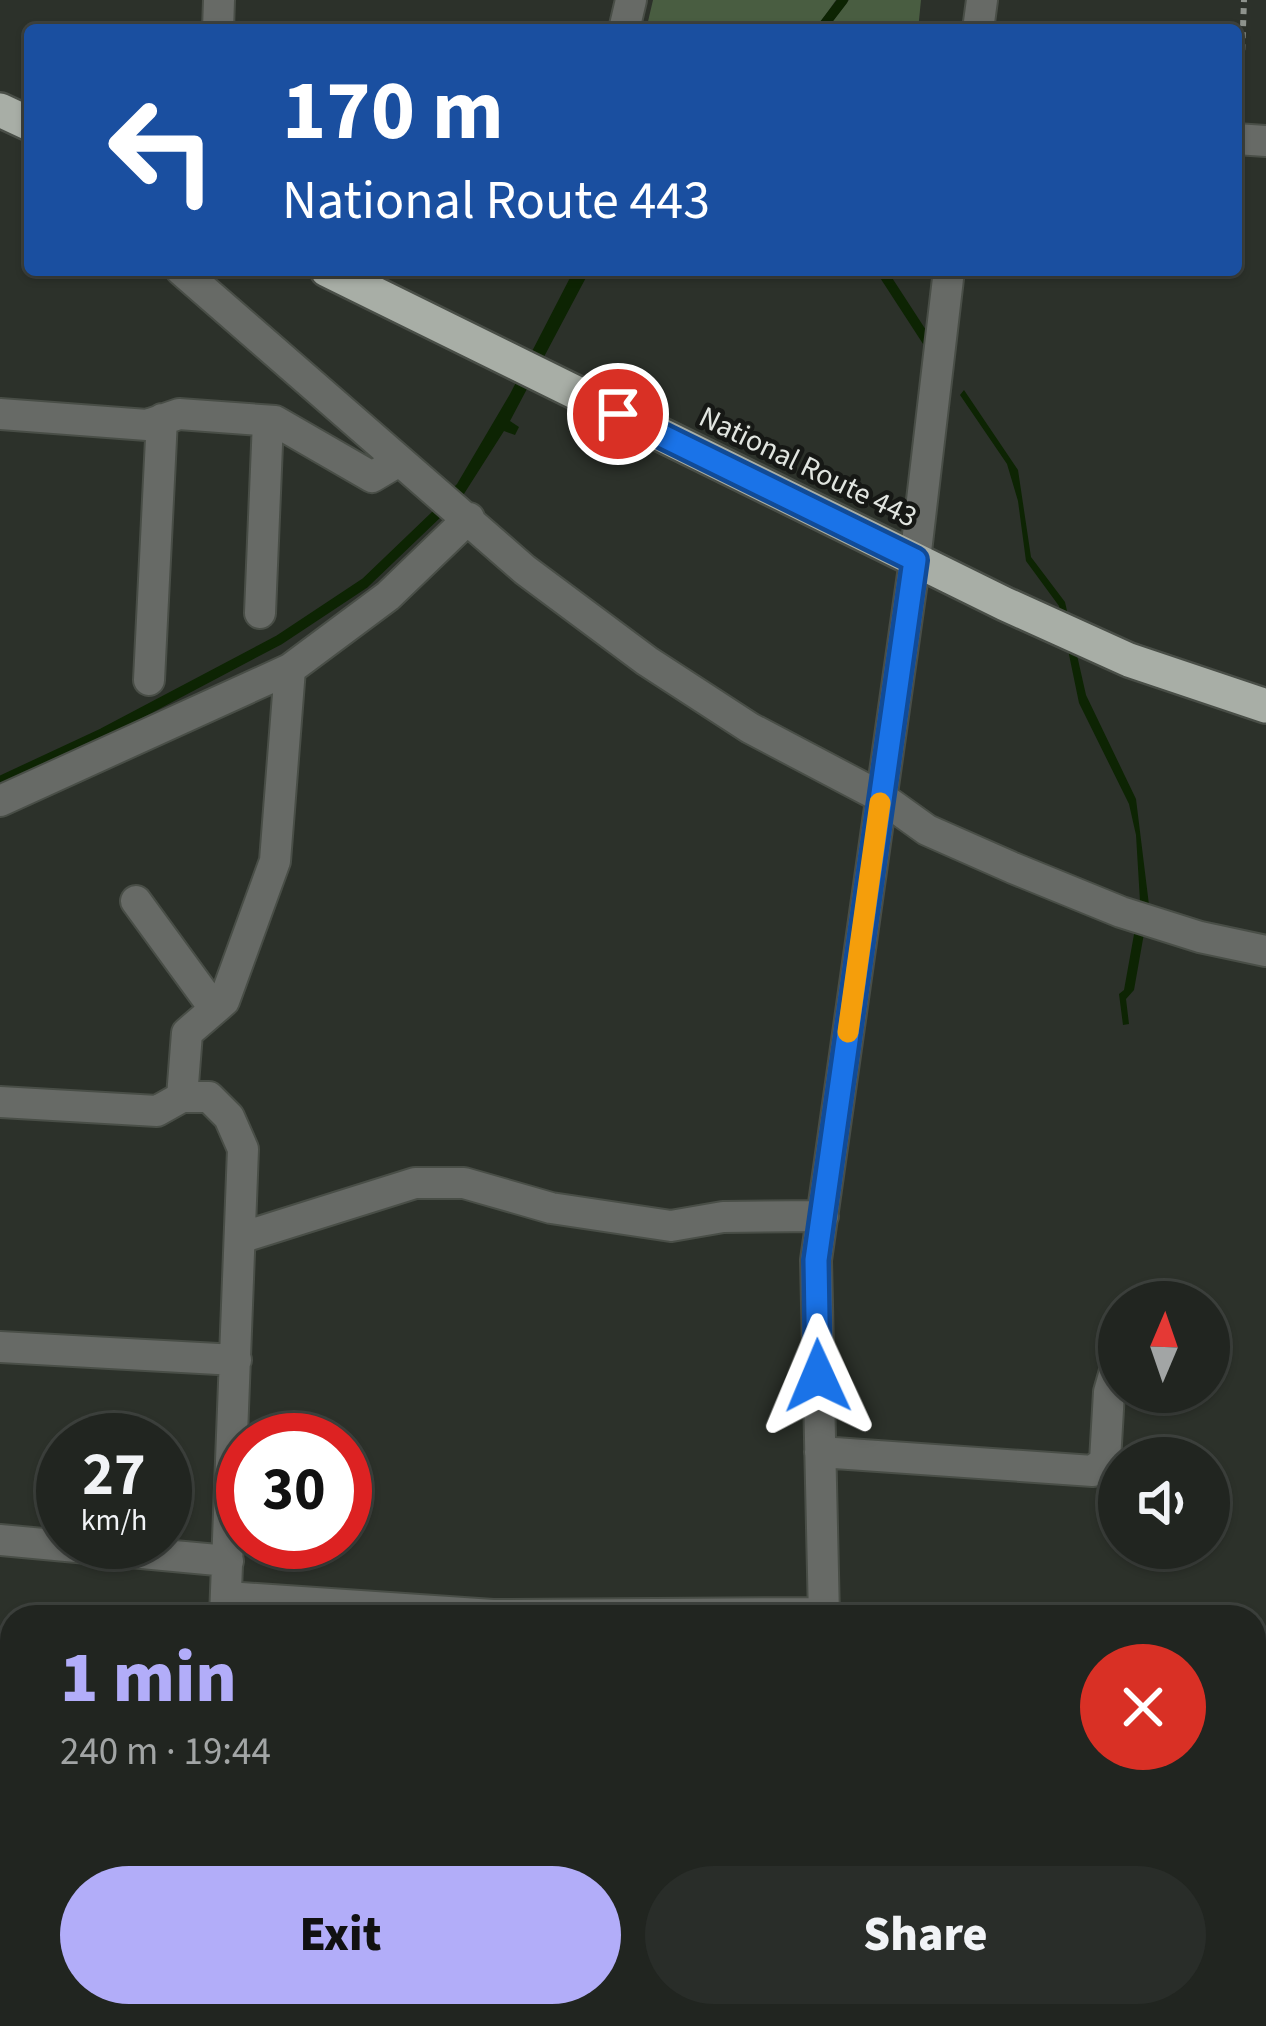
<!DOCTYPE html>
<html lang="en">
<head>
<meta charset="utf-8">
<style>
	:root { --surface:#212520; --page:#292d29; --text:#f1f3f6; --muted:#a2a5a5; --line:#3e423e; --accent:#b2adf9 }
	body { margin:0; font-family:"Source Sans 3",sans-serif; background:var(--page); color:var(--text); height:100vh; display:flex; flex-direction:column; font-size:45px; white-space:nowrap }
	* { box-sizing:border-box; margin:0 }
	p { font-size:39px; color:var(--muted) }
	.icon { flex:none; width:66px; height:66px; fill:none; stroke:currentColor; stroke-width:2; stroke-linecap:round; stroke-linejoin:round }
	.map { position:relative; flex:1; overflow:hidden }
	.drawer { position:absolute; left:0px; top:1605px; width:1266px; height:423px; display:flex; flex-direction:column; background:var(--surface); border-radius:36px 36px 0 0; box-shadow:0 3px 9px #0004,0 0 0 3px var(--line) }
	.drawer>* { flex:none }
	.guide { position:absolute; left:24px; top:24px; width:1218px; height:252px; border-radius:12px; box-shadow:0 3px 9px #0004,0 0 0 3px var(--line); background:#1a4fa0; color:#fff; overflow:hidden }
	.needle { width:78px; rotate:2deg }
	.tools { position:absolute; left:1098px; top:1281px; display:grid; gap:24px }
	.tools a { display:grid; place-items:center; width:132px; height:132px; border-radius:50%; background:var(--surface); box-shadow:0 3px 9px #0004,0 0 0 3px var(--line); font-size:60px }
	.speed { position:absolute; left:36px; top:1413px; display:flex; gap:24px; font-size:60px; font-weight:700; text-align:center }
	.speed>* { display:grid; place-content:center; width:156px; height:156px; border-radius:50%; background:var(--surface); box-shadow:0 3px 9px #0004,0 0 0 3px var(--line); line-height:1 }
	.speed small { font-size:30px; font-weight:400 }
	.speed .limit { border:18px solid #d22; background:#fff; color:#111 }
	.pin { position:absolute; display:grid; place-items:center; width:102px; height:102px; color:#fff; margin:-51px; border:6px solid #fff; border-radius:50%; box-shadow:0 3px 12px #0007 }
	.me { position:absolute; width:132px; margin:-66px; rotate:359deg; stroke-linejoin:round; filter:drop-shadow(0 0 9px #0008) }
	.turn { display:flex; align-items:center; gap:42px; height:252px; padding:0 60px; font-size:54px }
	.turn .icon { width:156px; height:156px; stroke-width:2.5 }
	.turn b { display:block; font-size:84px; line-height:102px }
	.round { display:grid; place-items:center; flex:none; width:126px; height:126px; border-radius:63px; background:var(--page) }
	.headline { display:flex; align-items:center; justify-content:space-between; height:204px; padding:0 60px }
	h1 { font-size:72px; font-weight:800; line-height:90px; color:var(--accent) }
	.cta { display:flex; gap:24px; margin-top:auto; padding:24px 60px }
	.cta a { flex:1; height:138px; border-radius:72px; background:var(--accent); color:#111; font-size:48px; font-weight:800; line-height:138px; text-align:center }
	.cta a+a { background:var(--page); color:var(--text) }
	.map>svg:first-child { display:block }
	.green { fill:#495d41 }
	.water { fill:#0d2403 }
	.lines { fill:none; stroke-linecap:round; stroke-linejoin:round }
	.stream { stroke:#0d2403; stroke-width:10 }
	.minor-casing { stroke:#494e47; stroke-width:34 }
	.trunk-casing { stroke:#494e47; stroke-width:38 }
	.path { stroke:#8e938d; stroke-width:6; stroke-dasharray:6 6; stroke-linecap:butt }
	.minor { stroke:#676a66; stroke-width:30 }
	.trunk { stroke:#a8aea6; stroke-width:33 }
	.route-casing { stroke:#114b97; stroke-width:30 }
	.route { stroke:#1a73e8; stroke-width:21 }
	.slow { stroke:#f59e0b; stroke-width:21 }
	.labels { text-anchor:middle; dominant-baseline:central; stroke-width:9; stroke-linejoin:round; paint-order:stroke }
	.street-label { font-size:30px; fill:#e1e5e0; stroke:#161815 }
</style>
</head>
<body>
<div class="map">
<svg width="1266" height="2026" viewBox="0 0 1266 2026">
	<rect width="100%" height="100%" fill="#2c312a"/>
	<!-- green -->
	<path class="green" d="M653,0H836L815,30H646Z
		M849,0H921L918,30H826Z"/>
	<!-- water -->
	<path class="water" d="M574,270H590L510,421L519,427L515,435L504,431L462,497L433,508L457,484L510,394Z
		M964,390L1018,470L1031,557L1065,602L1086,695L1136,799L1149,905L1134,990L1126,999L1129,1024L1123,1025L1119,994L1124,990L1140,901L1136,835L1129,804L1079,703L1059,606L1026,561L1018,501L1007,464L960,395Z"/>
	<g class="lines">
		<!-- stream -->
		<path class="stream" d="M820,30L843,0
			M881,270L931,347
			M0,781L103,733L279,640L365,583L438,513"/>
		<defs>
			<path id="minor" d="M218,30L219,0
				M624,30L631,0
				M978,30L982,0
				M1236,139L1266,141
				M181,270L525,570L647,661L750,728L881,797L927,830L1013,868L1121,912L1200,937L1266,951
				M0,414L147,425L179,414L275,421L372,477L399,461
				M260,613L268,421
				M149,680L162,419
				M0,801L290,669L388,596L469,518
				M136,901L214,1008
				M0,1102L157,1111L182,1097
				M240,1238L415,1183H464L551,1208L671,1226L723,1217L823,1216
				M0,1347L236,1360
				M820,1452L1093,1471L1105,1461L1109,1392L1119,1357
				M0,1540L228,1561
				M227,1597L493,1615L824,1613
				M225,1617L243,1149L229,1117L209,1097H182L187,1033L224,1001L275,861L290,669
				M824,1617L816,1260L915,560L949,270
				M271,2016L272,2026
				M1039,2016V2026
				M839,2026L841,2016
				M1169,2026L1266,2016"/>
			<path id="trunk" d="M0,110L30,124
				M327,270L1005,604L1129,660L1266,706"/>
		</defs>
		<!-- minor casing -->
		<use href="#minor" class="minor-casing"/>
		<!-- trunk casing -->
		<use href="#trunk" class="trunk-casing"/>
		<!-- path -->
		<path class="path" d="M1240,110L1244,0"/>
		<!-- minor -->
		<use href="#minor" class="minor"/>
		<!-- trunk -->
		<use href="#trunk" class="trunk"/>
	</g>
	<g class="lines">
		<defs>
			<path id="route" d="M618,414L915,560L816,1260L818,1376"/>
		</defs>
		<!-- route casing -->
		<use href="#route" class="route-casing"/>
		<!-- route -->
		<use href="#route" class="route"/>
		<!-- slow -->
		<path class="slow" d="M848,1032L880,803"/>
	</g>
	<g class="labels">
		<!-- street labels -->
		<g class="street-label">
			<text transform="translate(808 467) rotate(26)">National Route 443</text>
		</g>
	</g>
</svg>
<div class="tools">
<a><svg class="needle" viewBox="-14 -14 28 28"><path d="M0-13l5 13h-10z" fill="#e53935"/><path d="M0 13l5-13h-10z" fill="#a2a5a5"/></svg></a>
<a><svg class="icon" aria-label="sound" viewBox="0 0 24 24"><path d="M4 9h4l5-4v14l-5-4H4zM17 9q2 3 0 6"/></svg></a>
</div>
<div class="speed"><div>27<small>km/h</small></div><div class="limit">30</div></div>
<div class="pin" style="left:618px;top:414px;background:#d93025"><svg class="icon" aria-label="arrive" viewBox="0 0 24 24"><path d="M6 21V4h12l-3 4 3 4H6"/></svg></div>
<svg class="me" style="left:818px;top:1376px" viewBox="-20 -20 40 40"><path d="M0-17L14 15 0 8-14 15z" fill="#1a73e8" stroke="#fff" stroke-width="4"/></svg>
<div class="guide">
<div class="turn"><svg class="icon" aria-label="left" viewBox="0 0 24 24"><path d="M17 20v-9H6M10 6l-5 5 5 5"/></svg><div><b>170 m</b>National Route 443</div></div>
</div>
<section class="drawer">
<div class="headline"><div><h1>1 min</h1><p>240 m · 19:44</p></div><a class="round" style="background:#d93025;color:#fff"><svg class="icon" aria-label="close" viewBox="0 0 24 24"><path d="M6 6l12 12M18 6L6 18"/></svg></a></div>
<div class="cta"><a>Exit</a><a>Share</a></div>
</section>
</div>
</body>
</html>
